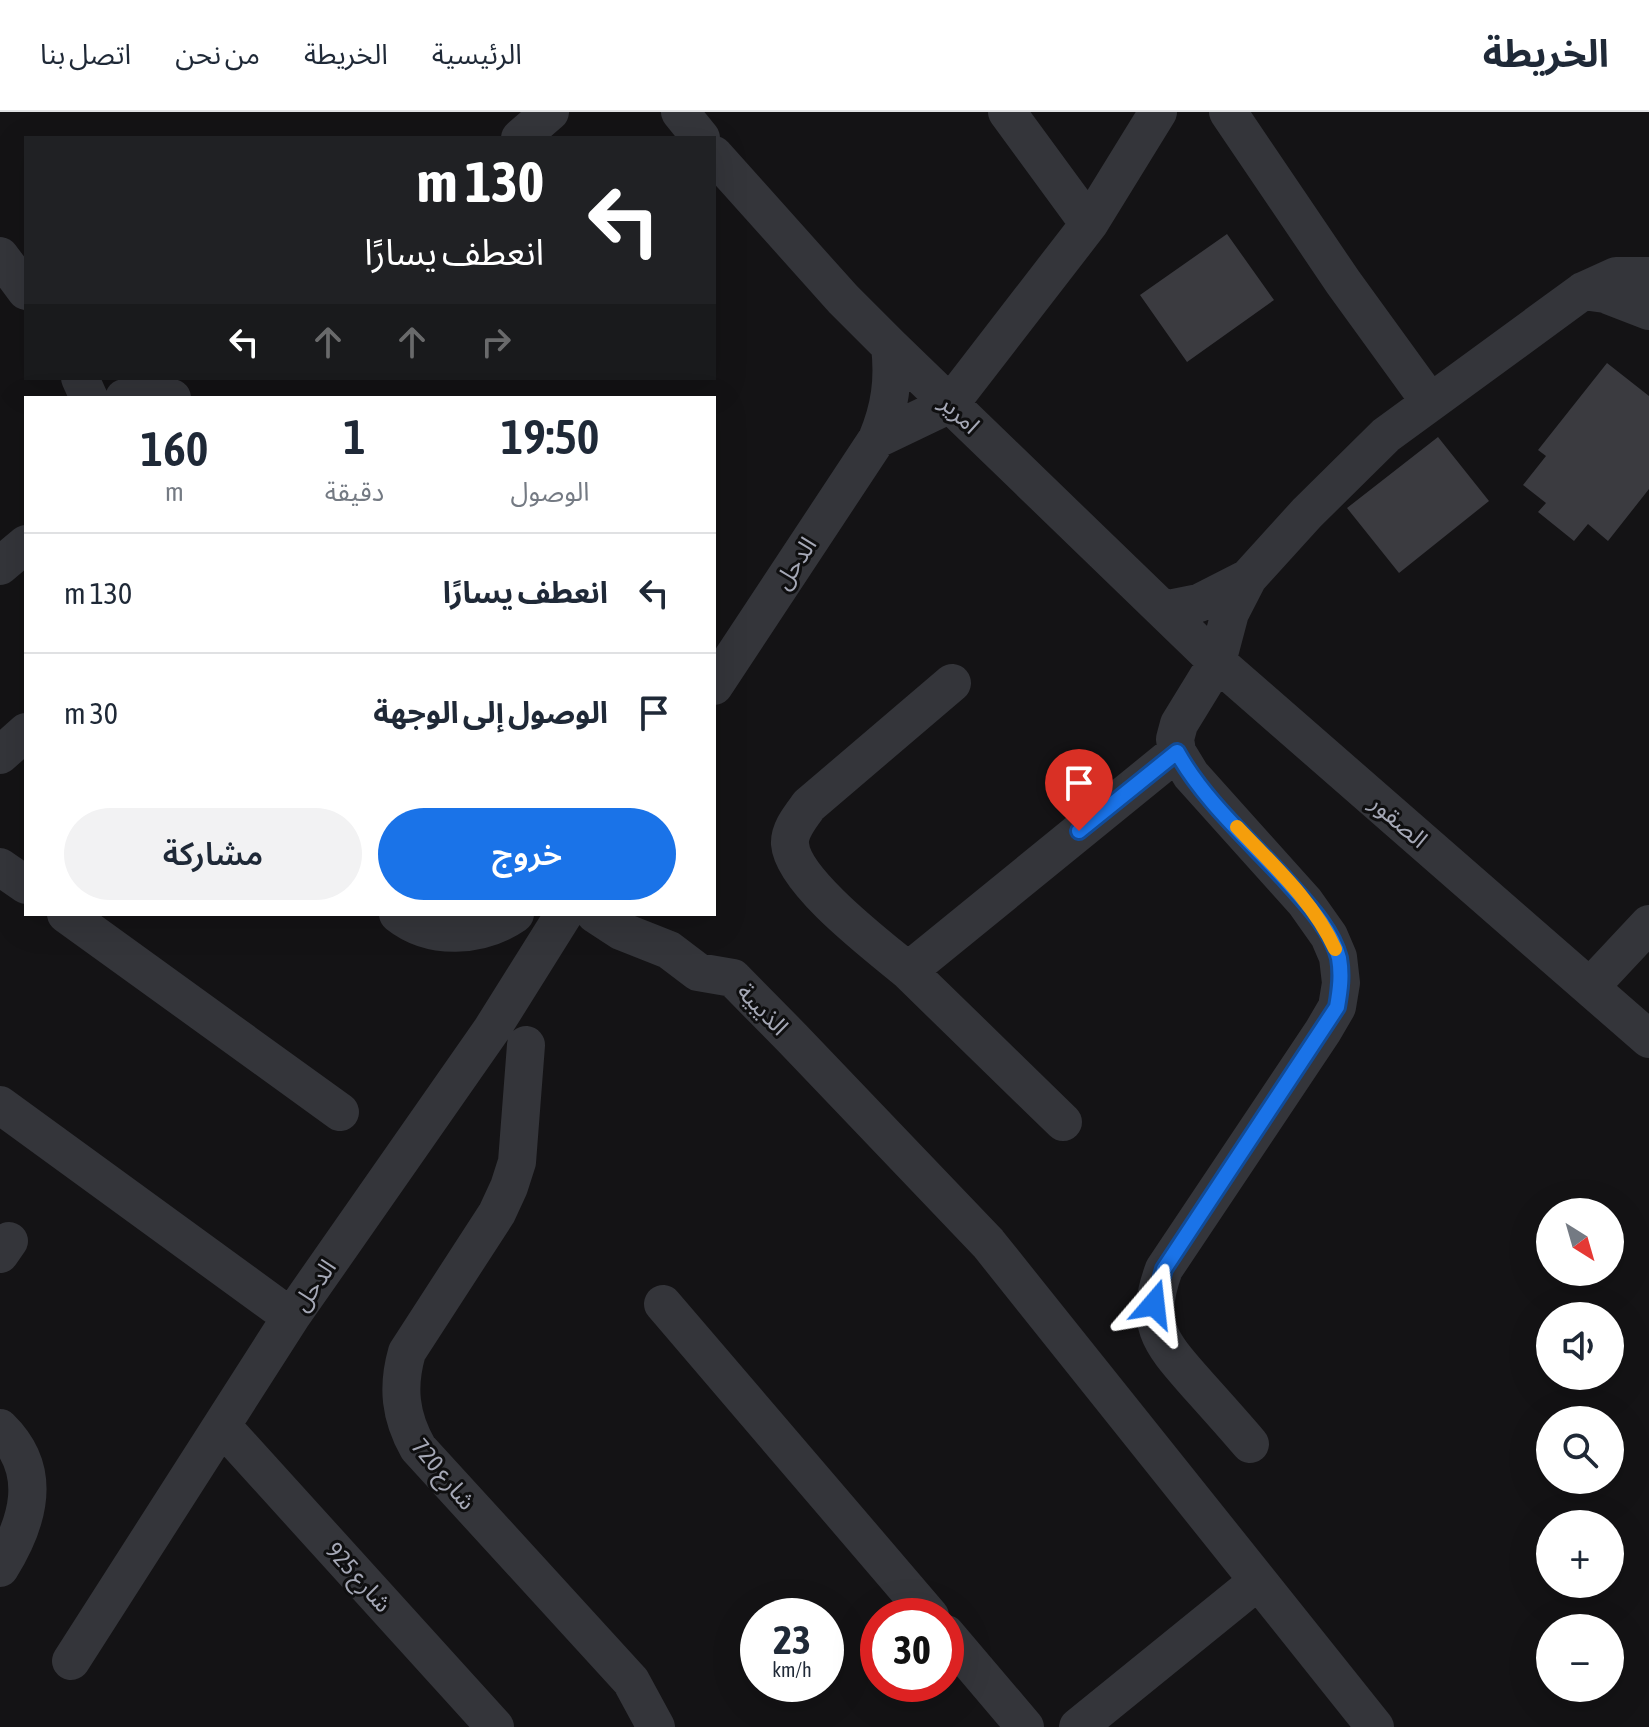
<!DOCTYPE html>
<html lang="ar">
<head>
<meta charset="utf-8">
<style>
	:root { --surface:#fff; --page:#f2f2f3; --text:#1f2937; --muted:#747a83; --line:#e0e1e3; --accent:#1a73e8 }
	body { margin:0; font-family:"Asap Condensed","Noto Sans Arabic",sans-serif; background:var(--page); color:var(--text); direction:rtl; height:100vh; display:flex; flex-direction:column; font-size:30px; white-space:nowrap }
	* { box-sizing:border-box; margin:0 }
	p { font-size:26px; color:var(--muted) }
	.icon { flex:none; width:44px; height:44px; fill:none; stroke:currentColor; stroke-width:2; stroke-linecap:round; stroke-linejoin:round }
	.map { position:relative; flex:1; overflow:hidden; direction:ltr }
	.drawer { position:absolute; left:24px; top:284px; width:692px; height:520px; display:flex; flex-direction:column; background:var(--surface); border-radius:0px; box-shadow:0 8px 32px #0002; direction:rtl }
	.drawer>* { flex:none }
	.banner { position:absolute; left:24px; top:24px; width:692px; height:244px; border-radius:0px; box-shadow:0 8px 32px #0002; direction:rtl; background:#202124; color:#fff; overflow:hidden }
	.needle { width:52px; rotate:143deg }
	.buttons { position:absolute; left:1536px; top:1086px; display:grid; gap:16px }
	.buttons a { display:grid; place-items:center; width:88px; height:88px; border-radius:50%; background:var(--surface); box-shadow:0 8px 32px #0002; font-size:40px }
	.speed { position:absolute; left:740px; top:1486px; display:flex; gap:16px; font-size:40px; font-weight:700; text-align:center }
	.speed>* { display:grid; place-content:center; width:104px; height:104px; border-radius:50%; background:var(--surface); box-shadow:0 8px 32px #0002; line-height:1 }
	.speed small { font-size:20px; font-weight:400 }
	.speed .limit { border:12px solid #d22; background:#fff; color:#111 }
	.pin { position:absolute; display:grid; place-items:center; width:68px; height:68px; color:#fff; margin:-82px -34px; border-radius:50% 50% 50% 0; rotate:-45deg; box-shadow:0 0 8px #0007 }
	.pin .icon { rotate:45deg }
	.me { position:absolute; width:88px; margin:-44px; rotate:17deg; stroke-linejoin:round; filter:drop-shadow(0 0 6px #0008) }
	.turn { display:flex; align-items:center; gap:28px; height:168px; padding:0 40px; font-size:36px }
	.turn .icon { width:104px; height:104px; stroke-width:2.5 }
	.turn b { display:block; font-size:56px; line-height:68px }
	.lanes { display:flex; align-items:center; height:76px; padding:0 40px; background:#0003; justify-content:center; gap:40px; direction:ltr }
	.lanes .off { opacity:.35 }
	.eta { display:flex; justify-content:space-evenly; align-items:center; height:136px; text-align:center }
	.eta b { font-size:48px; font-weight:600; line-height:56px }
	.button { display:flex; gap:16px; margin-top:auto; padding:16px 40px }
	.button a { flex:1; height:92px; border-radius:48px; background:var(--accent); color:#fff; font-size:32px; font-weight:600; line-height:92px; text-align:center }
	.button a+a { background:var(--page); color:var(--text) }
	ul { padding:0; list-style:none }
	li { display:flex; align-items:center; gap:24px; height:120px; padding:0 40px; border-top:2px solid var(--line) }
	li div { flex:1 }
	li b { display:block; font-size:30px }
	li em { font-style:normal }
	header { display:flex; align-items:center; gap:48px; box-sizing:border-box; height:112px; padding:0 40px; background:var(--surface); border-bottom:2px solid var(--line) }
	header strong { font-size:38px }
	nav { display:flex; gap:44px; margin-inline-start:auto; font-size:28px }
	.map>svg:first-child { display:block }
	.building { fill:#3b3b40 }
	.lines { fill:none; stroke-linecap:round; stroke-linejoin:round }
	.minor { stroke:#34353a; stroke-width:38 }
	.route-casing { stroke:#114b97; stroke-width:20 }
	.route { stroke:#1a73e8; stroke-width:14 }
	.slow { stroke:#f59e0b; stroke-width:14 }
	.labels { text-anchor:middle; dominant-baseline:central; stroke-width:6; stroke-linejoin:round; paint-order:stroke }
	.street-label { font-size:24px; fill:#a5a8b6; stroke:#0f0f10 }
</style>
</head>
<body>
<header>
<strong>الخريطة</strong>
<nav><a>الرئيسية</a><a>الخريطة</a><a>من نحن</a><a>اتصل بنا</a></nav>
</header>
<div class="map">
<svg width="1649" height="1615" viewBox="0 0 1649 1615">
	<rect width="100%" height="100%" fill="#141315"/>
	<!-- building -->
	<path class="building" d="M1227,122L1274,188L1187,250L1140,183Z
		M1607,251L1649,284V377L1608,429L1588,412L1574,429L1538,400L1546,391L1523,373L1546,344L1538,338Z
		M1438,325L1489,389L1399,461L1347,396Z"/>
	<g class="lines">
		<!-- minor -->
		<path class="minor" d="M680,0L701,26
			M1007,0L1089,112
			M1228,0L1343,170L1430,290
			M520,26L550,0
			M714,43L843,187L890,234L1217,550L1649,927
			M0,144L26,179
			M1583,179L1605,182L1649,199
			M80,266L89,286
			M124,286L150,280L172,286
			M877,327L950,292L1089,112L1158,0
			M0,454L26,432
			M1164,498L1199,491L1248,466
			M952,571L809,693C801,704 789,718 790,732C793,770 878,834 908,859L1177,640
			M714,574L877,327C890,296 894,268 890,234
			M0,643L26,620
			M0,755L26,773
			M66,802L340,1000
			M398,802C431,828 480,826 515,802
			M595,802L621,819L669,838L698,860L733,866L793,927L988,1131L1375,1615
			M908,859L1063,1010
			M1590,875L1649,812
			M526,933L517,1050L509,1075L497,1101L407,1240C397,1275 400,1304 418,1336L631,1569L656,1615
			M0,993L291,1205
			M0,1142L9,1129
			M663,1192L930,1504
			M222,1314L495,1615
			M0,1316C44,1359 28,1411 0,1456
			M1250,1332C1233,1312 1215,1292 1197,1272C1161,1231 1143,1213 1164,1157L1323,919L1337,895L1341,871L1338,845L1329,824L1305,790L1191,663L1177,640L1175,627L1179,612L1217,550L1230,501L1248,466L1307,401L1386,323L1583,179L1616,164H1649
			M946,1522L1025,1615
			M71,1549L291,1205L492,917L564,802
			M1078,1615L1258,1469"/>
	</g>
	<g class="lines">
		<defs>
			<path id="route" d="M1079,719L1177,640C1203,687 1247,726 1284,766C1304,789 1331,815 1339,846C1342,863 1340,878 1337,895L1164,1157L1154,1192"/>
		</defs>
		<!-- route casing -->
		<use href="#route" class="route-casing"/>
		<!-- route -->
		<use href="#route" class="route"/>
		<!-- slow -->
		<path class="slow" d="M1237,715C1272,752 1314,790 1335,837"/>
	</g>
	<g class="labels">
		<!-- street labels -->
		<g class="street-label">
			<text transform="translate(960 302) rotate(44)">امرير</text>
			<text transform="translate(795 451) rotate(-57)">الدحل</text>
			<text transform="translate(1399 709) rotate(41)">الصقور</text>
			<text transform="translate(763 897) rotate(46)">الذيبية</text>
			<text transform="translate(314 1173) rotate(-55)">الدحل</text>
			<text transform="translate(444 1362) rotate(50)">شارع 720</text>
			<text transform="translate(359 1465) rotate(48)">شارع 925</text>
		</g>
	</g>
</svg>
<div class="buttons">
<a><svg class="needle" viewBox="-14 -14 28 28"><path d="M0-13l5 13h-10z" fill="#e53935"/><path d="M0 13l5-13h-10z" fill="#747a83"/></svg></a>
<a><svg class="icon" aria-label="sound" viewBox="0 0 24 24"><path d="M4 9h4l5-4v14l-5-4H4zM17 9q2 3 0 6"/></svg></a>
<a><svg class="icon" aria-label="search" viewBox="0 0 24 24"><circle cx="10" cy="10" r="6"/><path d="M15 15l6 6"/></svg></a>
<a>+</a>
<a>−</a>
</div>
<div class="speed"><div>23<small>km/h</small></div><div class="limit">30</div></div>
<div class="pin" style="left:1079px;top:719px;background:#d93025"><svg class="icon" aria-label="arrive" viewBox="0 0 24 24"><path d="M6 21V4h12l-3 4 3 4H6"/></svg></div>
<svg class="me" style="left:1154px;top:1192px" viewBox="-20 -20 40 40"><path d="M0-17L14 15 0 8-14 15z" fill="#1a73e8" stroke="#fff" stroke-width="4"/></svg>
<div class="banner">
<div class="turn"><svg class="icon" aria-label="left" viewBox="0 0 24 24"><path d="M17 20v-9H6M10 6l-5 5 5 5"/></svg><div><b>130 m</b>انعطف يسارًا</div></div>
<div class="lanes"><svg class="icon" aria-label="left" viewBox="0 0 24 24"><path d="M17 20v-9H6M10 6l-5 5 5 5"/></svg><svg class="icon off" aria-label="ahead" viewBox="0 0 24 24"><path d="M12 20V5M6 11l6-6 6 6"/></svg><svg class="icon off" aria-label="ahead" viewBox="0 0 24 24"><path d="M12 20V5M6 11l6-6 6 6"/></svg><svg class="icon off" aria-label="right" viewBox="0 0 24 24"><path d="M7 20v-9h11M14 6l5 5-5 5"/></svg></div>
</div>
<section class="drawer">
<div class="eta">
<div><b>19:50</b><p>الوصول</p></div>
<div><b>1</b><p>دقيقة</p></div>
<div><b>160</b><p>m</p></div>
</div>
<ul>
<li><svg class="icon" aria-label="left" viewBox="0 0 24 24"><path d="M17 20v-9H6M10 6l-5 5 5 5"/></svg><div><b>انعطف يسارًا</b></div><em>130 m</em></li>
<li><svg class="icon" aria-label="arrive" viewBox="0 0 24 24"><path d="M6 21V4h12l-3 4 3 4H6"/></svg><div><b>الوصول إلى الوجهة</b></div><em>30 m</em></li>
</ul>
<div class="button"><a>خروج</a><a>مشاركة</a></div>
</section>
</div>
</body>
</html>
